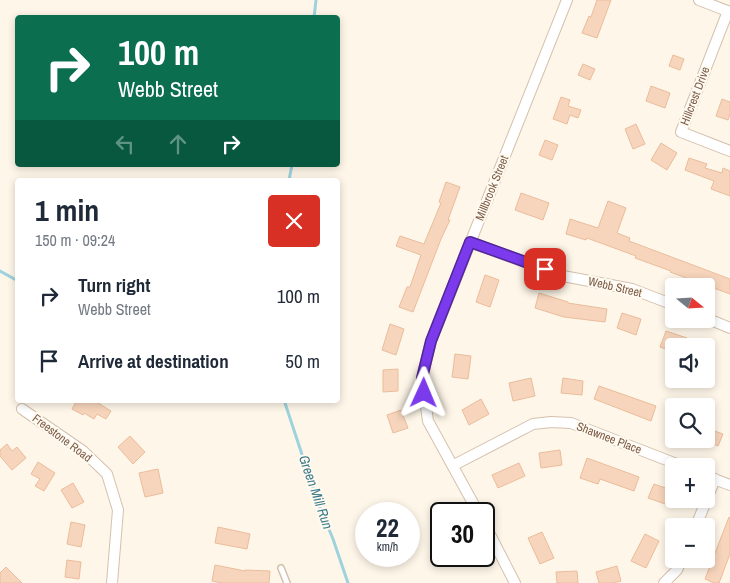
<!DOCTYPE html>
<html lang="en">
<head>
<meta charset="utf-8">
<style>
	:root { --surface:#fff; --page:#f6f6f7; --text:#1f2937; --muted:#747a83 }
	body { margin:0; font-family:"Archivo Narrow",sans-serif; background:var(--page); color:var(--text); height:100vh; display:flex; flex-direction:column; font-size:19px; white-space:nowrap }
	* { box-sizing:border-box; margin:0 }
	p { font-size:16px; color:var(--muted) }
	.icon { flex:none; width:28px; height:28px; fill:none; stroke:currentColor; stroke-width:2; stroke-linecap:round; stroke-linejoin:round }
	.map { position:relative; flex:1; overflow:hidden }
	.details { position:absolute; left:15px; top:178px; width:325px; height:225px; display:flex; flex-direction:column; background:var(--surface); border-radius:5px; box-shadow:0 2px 8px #0003 }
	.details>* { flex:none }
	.banner { position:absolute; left:15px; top:15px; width:325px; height:152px; border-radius:5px; box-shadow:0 2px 8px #0003; background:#0b6e4f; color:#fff; overflow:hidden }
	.needle { width:32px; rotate:108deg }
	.tools { position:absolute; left:665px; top:278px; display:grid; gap:10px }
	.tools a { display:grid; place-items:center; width:50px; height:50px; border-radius:5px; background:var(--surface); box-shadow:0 2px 8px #0003; font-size:25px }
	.speed { position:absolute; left:355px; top:502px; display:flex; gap:10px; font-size:25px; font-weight:700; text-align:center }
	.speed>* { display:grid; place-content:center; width:65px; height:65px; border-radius:50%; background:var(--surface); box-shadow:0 2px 8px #0003; line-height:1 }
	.speed small { font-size:12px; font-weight:400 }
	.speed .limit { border:2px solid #111; border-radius:8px; background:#fff; color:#111 }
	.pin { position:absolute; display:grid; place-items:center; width:42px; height:42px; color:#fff; margin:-21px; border-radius:10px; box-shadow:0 2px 8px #0006 }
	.me { position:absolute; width:55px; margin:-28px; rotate:1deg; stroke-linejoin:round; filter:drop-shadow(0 0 4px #0008) }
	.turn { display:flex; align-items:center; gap:18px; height:105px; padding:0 20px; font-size:22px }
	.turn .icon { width:65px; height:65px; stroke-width:2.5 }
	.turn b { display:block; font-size:35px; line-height:42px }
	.lanes { display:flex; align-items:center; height:48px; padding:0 20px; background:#0003; justify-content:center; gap:25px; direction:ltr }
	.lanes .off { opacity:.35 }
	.round { display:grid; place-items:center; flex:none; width:52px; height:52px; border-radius:5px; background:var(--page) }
	.summary { display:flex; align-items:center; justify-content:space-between; height:85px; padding:0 20px }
	h1 { font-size:30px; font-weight:800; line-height:38px }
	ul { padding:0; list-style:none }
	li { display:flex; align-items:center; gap:15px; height:65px; padding:0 20px }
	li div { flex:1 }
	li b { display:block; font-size:19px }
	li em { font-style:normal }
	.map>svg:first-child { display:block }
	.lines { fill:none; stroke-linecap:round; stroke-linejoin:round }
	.stream { stroke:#9ed2de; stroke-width:3 }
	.building { fill:#f7d5bc; stroke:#ebbc9b }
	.service-casing { stroke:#d5c0ae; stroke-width:8 }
	.minor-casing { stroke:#d5c0ae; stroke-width:12 }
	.service { stroke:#fff; stroke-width:5 }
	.minor { stroke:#fff; stroke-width:10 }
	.route-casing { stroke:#51269a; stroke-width:12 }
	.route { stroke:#7c3aed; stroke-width:9 }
	.labels { text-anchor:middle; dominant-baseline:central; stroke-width:4; stroke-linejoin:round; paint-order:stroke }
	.street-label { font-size:12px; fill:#7c5c48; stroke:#fffaf0 }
	.water-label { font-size:14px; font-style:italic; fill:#3c7b8a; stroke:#fffaf0 }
</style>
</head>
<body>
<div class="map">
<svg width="730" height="583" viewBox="0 0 730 583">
	<rect width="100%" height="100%" fill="#fef6e8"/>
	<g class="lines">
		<!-- stream -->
		<path class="stream" d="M314,18L316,0
			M289,180L292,165
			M0,271L18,281
			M284,400L318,503L333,539L348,583"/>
	</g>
	<!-- building -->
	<path class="building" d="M597,0H611L597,38L582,33L589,16L591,17Z
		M673,55L684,59L680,70L669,66Z
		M583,64L595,69L590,80L578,75Z
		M651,86L670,93L665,108L646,101Z
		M561,97L570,100L568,106L581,110L578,118L570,115L567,124L553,119Z
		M722,99L730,102V114L728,120L716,116Z
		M636,124L645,144L633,149L625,129Z
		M545,140L558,145L552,160L539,155Z
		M661,143L677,153L667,170L651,160Z
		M689,158L707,164L705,168L722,173L723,168L730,171V196L711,189L714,181L685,170Z
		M446,182L460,187L448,220H450L441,239L413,312L399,307L407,287H410L421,255L396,246L400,236L424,244L441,203L439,202Z
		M521,193L549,203L543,220L515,210Z
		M608,201L626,208L617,233L630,238L629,241L730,279V294L670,272L671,271L635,258L636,256L587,238L586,240L566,234L570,219L598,228Z
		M485,275L499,280L490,307L476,302Z
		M539,293L568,302V303L607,309L605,322L564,317L535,308Z
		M622,313L641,319L636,335L617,328Z
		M390,324L404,329L396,355L382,350Z
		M666,331L687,338L685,346H674V352L660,347Z
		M455,354L471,356L468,379L452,377Z
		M398,369V391L383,392V370Z
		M531,378L535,396L513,401L509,383Z
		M563,378L583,381L582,395L561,393Z
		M599,386L656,406L651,421L594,399Z
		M481,399L489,414L469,425L462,410Z
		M77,400H93L111,411L106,419L97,414L94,419L84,413L83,415L72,409Z
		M401,410L408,428L393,433L387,415Z
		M706,428L723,434L718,446L706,441Z
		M130,436L145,452L133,464L118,447Z
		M7,444L12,451L17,447L26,458L12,470L0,456V450Z
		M560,450L562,465L541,468L539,453Z
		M587,458L639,477L634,491L600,479L598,484L580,478Z
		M38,462L55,473L44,491L35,486L40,479L31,474Z
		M519,463L525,476L498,488L492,475Z
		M158,469L163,493L145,497L139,473Z
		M73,483L84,502L72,508L61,490Z
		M654,484L674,491V507L648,498Z
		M729,517L730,518V554L719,583H714L705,579Z
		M71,522L85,525L81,547L67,544Z
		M218,527L250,534L247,549L215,543Z
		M542,532L554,558L540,564L528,538Z
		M645,534L659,541L646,568L631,561Z
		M67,560L81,562L79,579L65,577Z
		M215,565L245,571V570L270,571L269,583H222L212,581Z
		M617,566L621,581L613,583H599L596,572Z
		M6,567L22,583H0V573Z
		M577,571L578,583H557L556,572Z"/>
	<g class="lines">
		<defs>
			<path id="service" d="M281,568L287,583"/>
			<path id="minor" d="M699,0L730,12
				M728,11L681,132L730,151
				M470,242L563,276L632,289L674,305
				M706,318L730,328
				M22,409L83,451L107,474L118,510L112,583
				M454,465L533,424L551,422L571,423L682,466
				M706,476L730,485
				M479,514L428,421L422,378L431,341L567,0
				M484,523L515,583
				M696,526L715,479
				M664,583L677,570L682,559"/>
		</defs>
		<!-- service casing -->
		<use href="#service" class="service-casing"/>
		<!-- minor casing -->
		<use href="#minor" class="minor-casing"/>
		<!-- service -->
		<use href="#service" class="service"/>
		<!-- minor -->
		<use href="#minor" class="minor"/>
	</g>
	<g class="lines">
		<defs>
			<path id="route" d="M424,393L422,378L431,341L470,242L545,269"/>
		</defs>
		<!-- route casing -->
		<use href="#route" class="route-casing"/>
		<!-- route -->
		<use href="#route" class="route"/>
	</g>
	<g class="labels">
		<!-- street labels -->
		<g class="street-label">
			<text transform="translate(695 96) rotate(-69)">Hillcrest Drive</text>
			<text transform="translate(492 188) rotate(-68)">Millbrook Street</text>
			<text transform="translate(615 287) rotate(13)">Webb Street</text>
			<text transform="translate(62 438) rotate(37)">Freestone Road</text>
			<text transform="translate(609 438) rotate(21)">Shawnee Place</text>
		</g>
		<!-- water labels -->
		<g class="water-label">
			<text transform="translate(316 492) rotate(71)">Green Mill Run</text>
		</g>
	</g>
</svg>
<div class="tools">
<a><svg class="needle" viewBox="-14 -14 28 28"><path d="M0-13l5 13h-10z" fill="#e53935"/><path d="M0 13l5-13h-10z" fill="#747a83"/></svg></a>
<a><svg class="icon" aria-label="sound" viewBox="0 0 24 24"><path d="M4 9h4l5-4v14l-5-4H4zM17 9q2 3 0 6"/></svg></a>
<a><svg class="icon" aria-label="search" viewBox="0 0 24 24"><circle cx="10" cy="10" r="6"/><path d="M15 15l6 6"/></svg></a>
<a>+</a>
<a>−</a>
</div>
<div class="speed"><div>22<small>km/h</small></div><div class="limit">30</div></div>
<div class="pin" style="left:545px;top:269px;background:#d93025"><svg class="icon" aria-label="arrive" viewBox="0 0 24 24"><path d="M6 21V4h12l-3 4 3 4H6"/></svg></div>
<svg class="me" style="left:424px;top:393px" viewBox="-20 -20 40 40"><path d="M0-17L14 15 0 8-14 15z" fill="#7c3aed" stroke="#fff" stroke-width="4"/></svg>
<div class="banner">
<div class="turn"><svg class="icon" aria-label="right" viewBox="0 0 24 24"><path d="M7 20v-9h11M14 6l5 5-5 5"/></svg><div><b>100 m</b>Webb Street</div></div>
<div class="lanes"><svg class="icon off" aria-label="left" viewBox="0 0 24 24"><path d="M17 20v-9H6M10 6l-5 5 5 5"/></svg><svg class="icon off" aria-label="ahead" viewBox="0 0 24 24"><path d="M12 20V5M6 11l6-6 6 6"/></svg><svg class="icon" aria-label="right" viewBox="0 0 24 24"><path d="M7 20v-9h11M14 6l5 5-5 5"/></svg></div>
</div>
<section class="details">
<div class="summary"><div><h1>1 min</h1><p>150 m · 09:24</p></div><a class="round" style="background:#d93025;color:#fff"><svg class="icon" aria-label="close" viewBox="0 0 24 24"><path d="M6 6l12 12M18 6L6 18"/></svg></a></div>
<ul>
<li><svg class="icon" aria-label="right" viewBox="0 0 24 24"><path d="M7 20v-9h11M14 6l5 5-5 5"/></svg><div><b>Turn right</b><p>Webb Street</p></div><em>100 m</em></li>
<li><svg class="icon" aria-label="arrive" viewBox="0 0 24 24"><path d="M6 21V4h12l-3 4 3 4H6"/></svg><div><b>Arrive at destination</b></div><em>50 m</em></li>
</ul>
</section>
</div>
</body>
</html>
